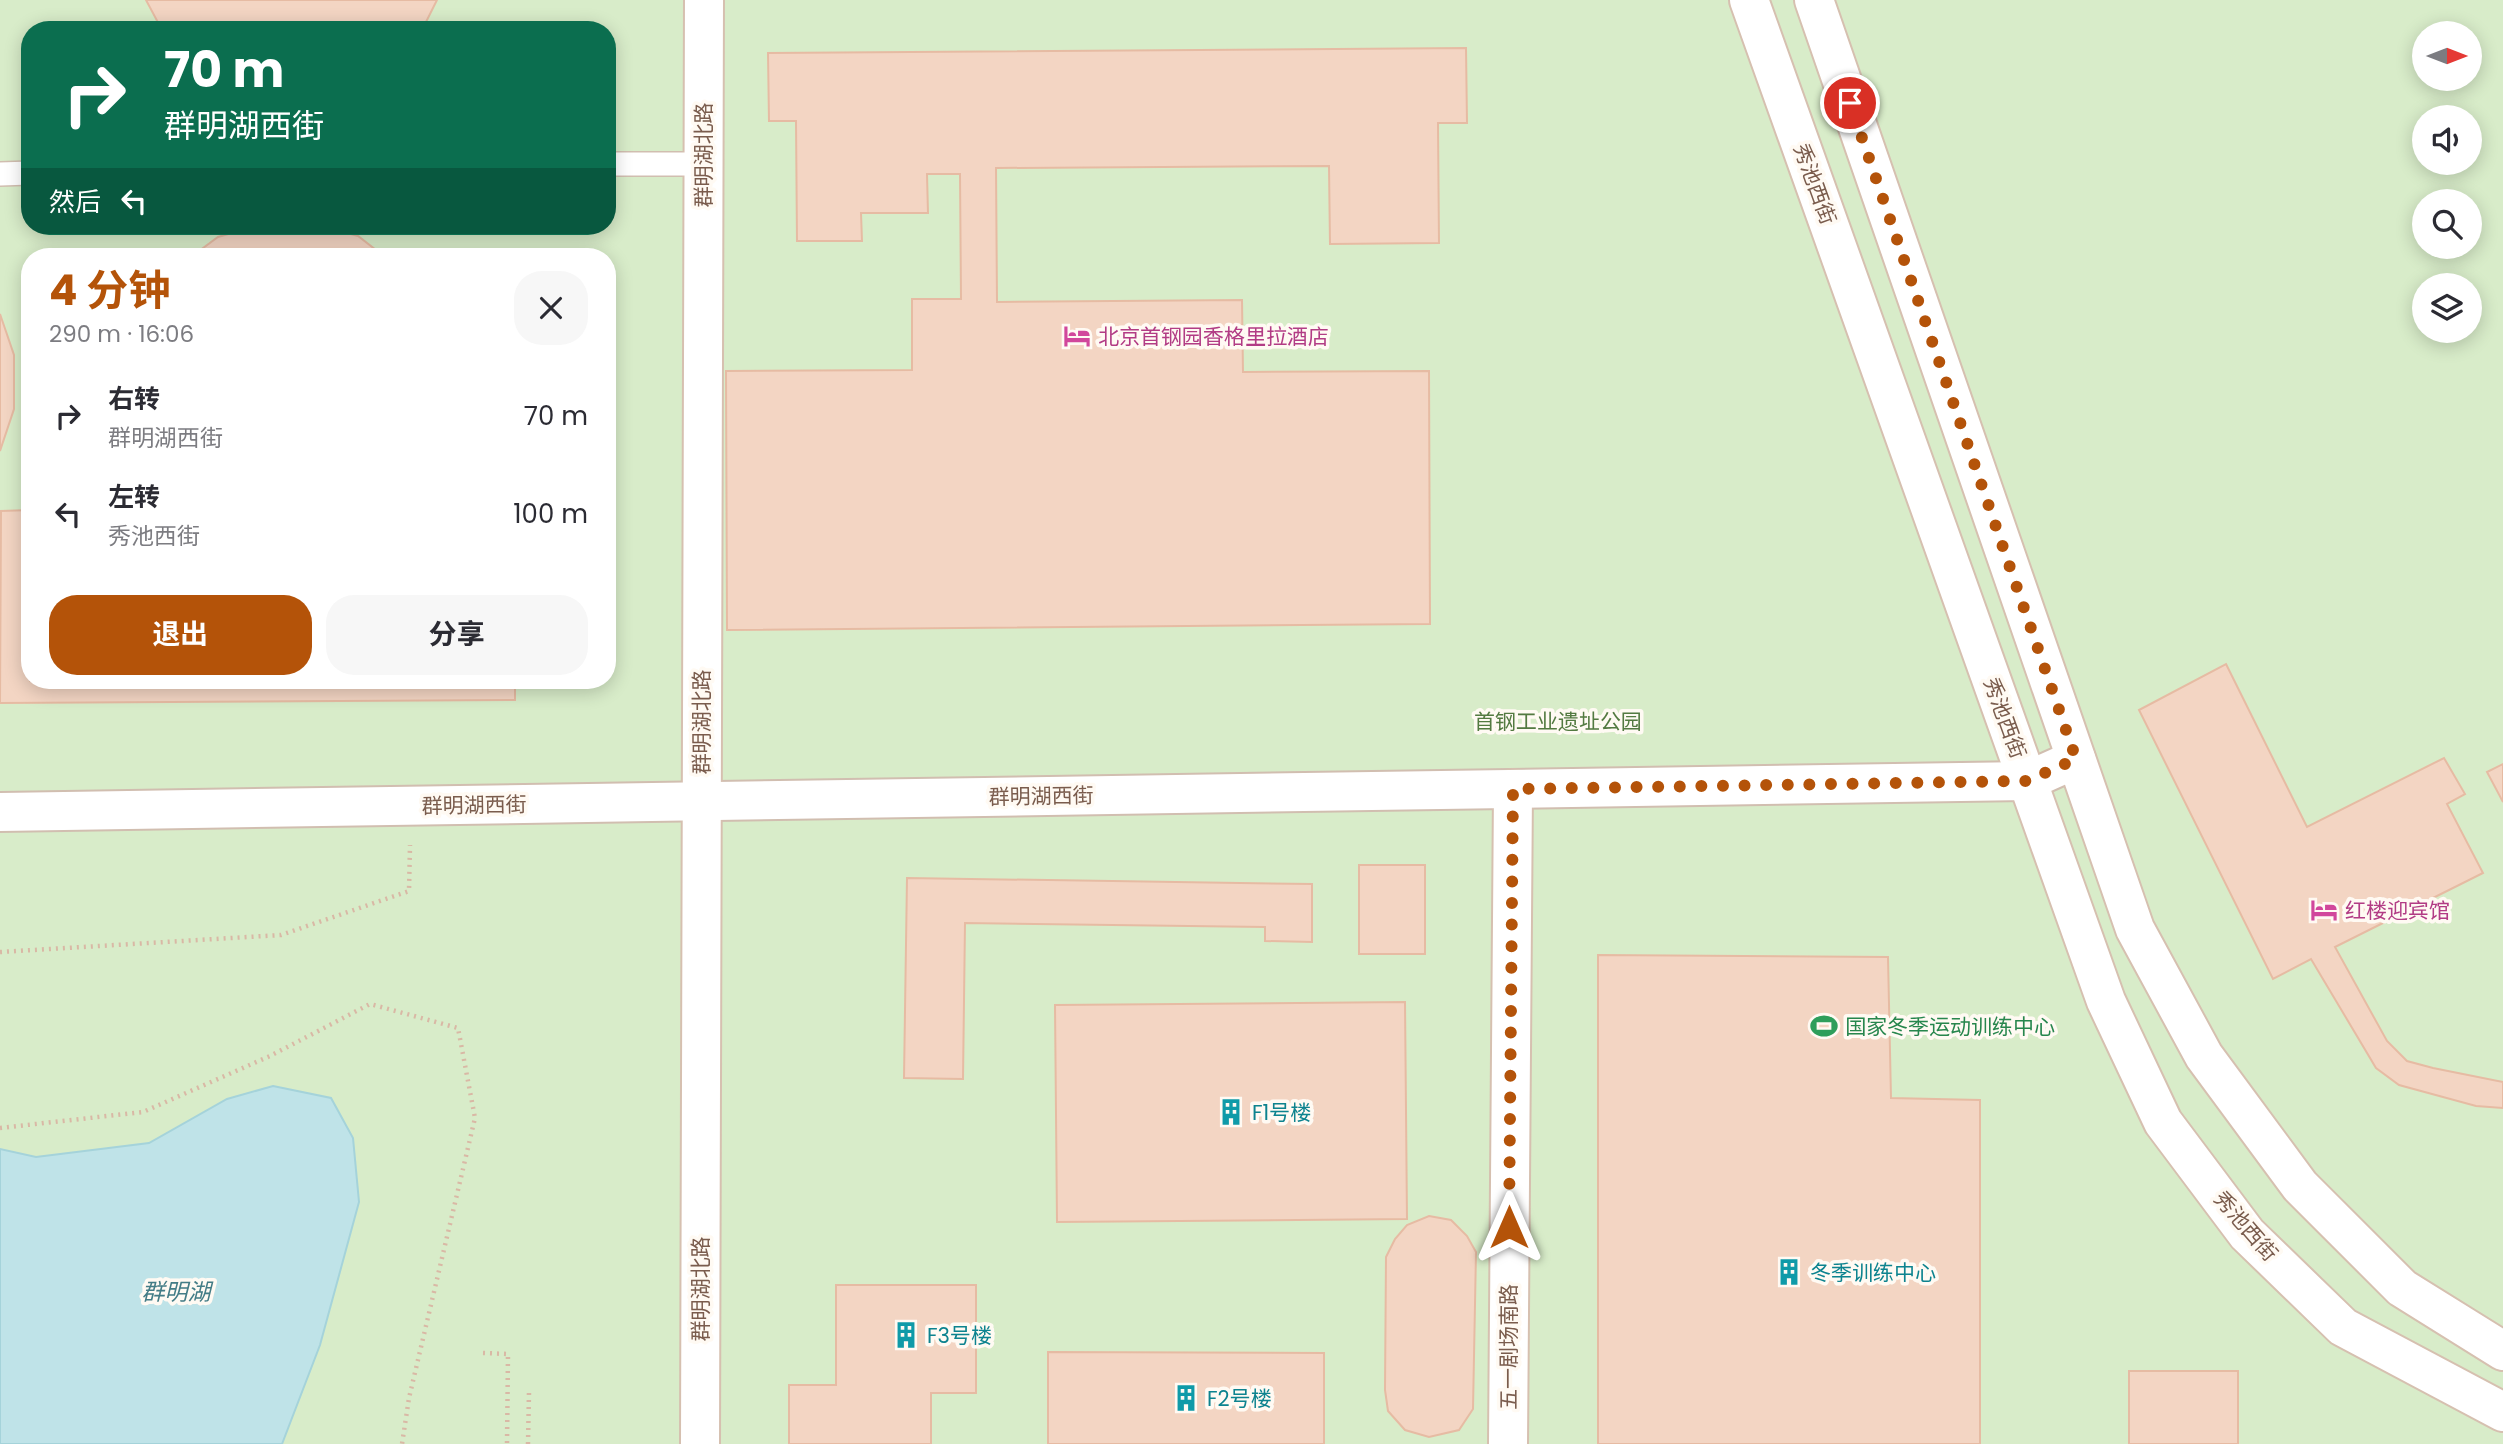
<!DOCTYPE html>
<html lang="zh">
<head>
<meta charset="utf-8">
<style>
	:root { --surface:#fff; --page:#f7f7f7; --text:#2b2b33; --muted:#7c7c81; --accent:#b45309 }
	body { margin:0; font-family:Poppins,"Noto Sans SC",sans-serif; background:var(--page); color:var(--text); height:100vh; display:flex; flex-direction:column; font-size:26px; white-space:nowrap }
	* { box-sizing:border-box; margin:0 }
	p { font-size:23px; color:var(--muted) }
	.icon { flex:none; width:38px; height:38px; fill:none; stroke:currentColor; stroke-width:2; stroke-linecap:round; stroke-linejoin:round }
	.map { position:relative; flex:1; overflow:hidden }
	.sheet { position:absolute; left:21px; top:248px; width:595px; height:441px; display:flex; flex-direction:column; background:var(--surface); border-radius:28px; box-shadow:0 4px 18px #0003 }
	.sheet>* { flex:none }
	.top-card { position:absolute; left:21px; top:21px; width:595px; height:214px; border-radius:28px; box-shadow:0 4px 18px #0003; background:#0b6e4f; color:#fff; overflow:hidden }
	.needle { width:46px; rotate:90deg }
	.tools { position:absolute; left:2412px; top:21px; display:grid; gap:14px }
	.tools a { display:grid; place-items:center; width:70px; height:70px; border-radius:50%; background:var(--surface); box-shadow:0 4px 18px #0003; font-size:35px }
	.pin { position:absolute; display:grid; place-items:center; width:60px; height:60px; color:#fff; margin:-30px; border:4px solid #fff; border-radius:50%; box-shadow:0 2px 7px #0007 }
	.me { position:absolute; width:77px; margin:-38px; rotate:0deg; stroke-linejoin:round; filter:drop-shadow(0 0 5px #0008) }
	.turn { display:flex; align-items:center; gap:24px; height:147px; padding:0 28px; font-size:32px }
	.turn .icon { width:91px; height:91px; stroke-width:2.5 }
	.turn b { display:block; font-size:49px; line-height:60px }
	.then { display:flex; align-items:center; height:66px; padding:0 28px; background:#0003; gap:14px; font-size:26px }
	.round { display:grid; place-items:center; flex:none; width:74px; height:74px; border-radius:28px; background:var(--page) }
	.head { display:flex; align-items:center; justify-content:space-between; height:119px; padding:0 28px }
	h1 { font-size:42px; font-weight:700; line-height:52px; color:var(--accent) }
	.cta { display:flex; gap:14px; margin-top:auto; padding:14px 28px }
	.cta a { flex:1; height:80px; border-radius:28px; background:var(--accent); color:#fff; font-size:28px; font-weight:700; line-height:80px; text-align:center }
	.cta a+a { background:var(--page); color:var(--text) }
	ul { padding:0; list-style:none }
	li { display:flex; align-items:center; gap:21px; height:98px; padding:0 28px }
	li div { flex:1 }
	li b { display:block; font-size:26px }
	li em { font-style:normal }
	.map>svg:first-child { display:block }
	.green { fill:#d8ecc9; fill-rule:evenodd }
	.water { fill:#bfe3e8; stroke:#a5d3da; stroke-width:2 }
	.building { fill:#f3d5c3; stroke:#e6bba3; stroke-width:2 }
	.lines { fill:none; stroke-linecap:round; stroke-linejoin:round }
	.lane-casing { stroke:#d1beb0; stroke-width:26 }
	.street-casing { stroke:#d1beb0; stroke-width:42 }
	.secondary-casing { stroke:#d6c0b0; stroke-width:42 }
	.path { stroke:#d9b8a5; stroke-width:4.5; stroke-dasharray:2 5; stroke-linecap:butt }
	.lane { stroke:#fff; stroke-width:23 }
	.street { stroke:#fff; stroke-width:38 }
	.secondary { stroke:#fff; stroke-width:38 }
	.route { stroke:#b45309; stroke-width:12; stroke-dasharray:0 21.6 }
	.labels { text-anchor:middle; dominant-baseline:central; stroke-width:7; stroke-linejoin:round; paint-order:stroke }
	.street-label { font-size:21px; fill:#7a5c4d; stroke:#fffaf3 }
	.hotel-label { font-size:21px; fill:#b23c85; stroke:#fffaf3; text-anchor:start }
	.park-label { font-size:21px; fill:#537a41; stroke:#fffaf3 }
	.leisure-label { font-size:21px; fill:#27864d; stroke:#fffaf3; text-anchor:start }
	.culture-label { font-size:21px; fill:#0d838f; stroke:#fffaf3; text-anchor:start }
	.water-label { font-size:23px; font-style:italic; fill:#437c86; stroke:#fffaf3 }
</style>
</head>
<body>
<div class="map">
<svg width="2503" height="1444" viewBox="0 0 2503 1444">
	<rect width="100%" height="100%" fill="#fdf6ec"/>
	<!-- green -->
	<path class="green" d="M0,0H2503V1444H0ZM30,30H607V226H30ZM2424,33H2469V79H2424ZM2424,117H2469V163H2424ZM2424,201H2469V247H2424ZM30,257H607V681H30ZM2424,285H2469V331H2424Z"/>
	<!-- water -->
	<path class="water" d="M273,1086L331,1098L353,1138L359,1202L320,1345L282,1444H0V1149L36,1157L149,1143L227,1099Z"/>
	<!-- building -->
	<path class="building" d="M146,0H437L422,30H162Z
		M1466,48L1467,123H1438L1439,243L1330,244L1329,166L996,168L997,302L1242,300L1243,372L1429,371L1430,624L727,630L726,371L912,370V299H961L960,174H927L928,213H861L862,241H797L796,121H769L768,53Z
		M256,226H322L358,236L385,257H191L218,237Z
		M0,314L14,355V409L0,451Z
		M30,510V681H515V700L0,703L1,511Z
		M2226,664L2307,827L2444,758L2465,794L2447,804L2483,873L2335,947L2387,1041L2407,1061L2433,1068L2503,1082V1108L2476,1106L2399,1085L2376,1068L2311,959L2273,979L2139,710Z
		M2503,764V802L2487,772Z
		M1359,865H1425V954H1359Z
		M907,878L1312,884V942L1265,941V927L965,923L963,1079L904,1078Z
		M1598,955L1888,957L1891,1098L1980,1100V1444H1598Z
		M1405,1002L1407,1219L1057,1222L1055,1005Z
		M1429,1216L1451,1220L1467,1236L1476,1252L1473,1409L1459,1430L1429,1437L1405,1430L1388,1411L1385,1390L1386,1257L1395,1239L1407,1225Z
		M836,1285H976V1393H931V1444H789V1385H836Z
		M1048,1352L1324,1353V1444H1048Z
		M2129,1371H2238V1444H2129Z"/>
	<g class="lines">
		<defs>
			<path id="lane" d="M607,164H703
				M0,174L30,173"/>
			<path id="street" d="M0,812L2027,781L2076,759"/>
			<path id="secondary" d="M1749,0L2106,1001L2163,1122L2247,1234L2343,1327L2503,1412
				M1814,0L2135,929L2204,1056L2300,1186L2402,1288L2503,1351
				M700,1444L704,0
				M1508,1444L1513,789"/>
		</defs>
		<!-- lane casing -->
		<use href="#lane" class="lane-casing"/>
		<!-- street casing -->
		<use href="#street" class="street-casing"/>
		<!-- secondary casing -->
		<use href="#secondary" class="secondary-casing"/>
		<!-- path -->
		<path class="path" d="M0,952L281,935L409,891L410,845
			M0,1128L143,1112L270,1056L370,1004L458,1028L475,1118L409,1398L402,1444
			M483,1353L508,1354L507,1444
			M528,1444L529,1392"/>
		<!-- lane -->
		<use href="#lane" class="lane"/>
		<!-- street -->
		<use href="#street" class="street"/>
		<!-- secondary -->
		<use href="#secondary" class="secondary"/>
	</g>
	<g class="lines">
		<!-- route -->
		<path class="route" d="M1509,1227L1513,789L2027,781L2076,759L1850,103"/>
	</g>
	<!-- icons -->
	<defs>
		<symbol id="hotel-bare" viewBox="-9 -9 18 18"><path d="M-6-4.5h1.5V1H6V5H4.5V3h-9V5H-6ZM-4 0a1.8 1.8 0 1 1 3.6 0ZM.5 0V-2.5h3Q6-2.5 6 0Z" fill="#d1479c" stroke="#fffaf3" stroke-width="2.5" paint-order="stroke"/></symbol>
		<symbol id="stadium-bare" viewBox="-9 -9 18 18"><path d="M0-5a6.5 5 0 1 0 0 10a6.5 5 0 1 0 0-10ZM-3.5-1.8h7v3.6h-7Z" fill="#2e9e5b" stroke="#fffaf3" stroke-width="2.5" paint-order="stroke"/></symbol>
		<symbol id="building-bare" viewBox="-9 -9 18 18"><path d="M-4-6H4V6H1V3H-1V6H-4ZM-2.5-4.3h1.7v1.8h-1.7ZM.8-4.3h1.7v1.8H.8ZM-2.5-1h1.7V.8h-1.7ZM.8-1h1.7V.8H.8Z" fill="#0f9aa8" stroke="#fffaf3" stroke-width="2.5" paint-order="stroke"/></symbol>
	</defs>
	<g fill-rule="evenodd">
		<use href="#hotel-bare" x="1058" y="317" width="38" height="38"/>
		<use href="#hotel-bare" x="2305" y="891" width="38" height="38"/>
		<use href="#stadium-bare" x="1805" y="1007" width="38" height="38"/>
		<use href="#building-bare" x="1212" y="1093" width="38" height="38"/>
		<use href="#building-bare" x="1770" y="1253" width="38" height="38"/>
		<use href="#building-bare" x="887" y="1316" width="38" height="38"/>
		<use href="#building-bare" x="1167" y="1379" width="38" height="38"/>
	</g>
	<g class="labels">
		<!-- street labels -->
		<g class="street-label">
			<text transform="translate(703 155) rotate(-90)">群明湖北路</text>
			<text transform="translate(1815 184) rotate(70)">秀池西街</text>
			<text transform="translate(2005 718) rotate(70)">秀池西街</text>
			<text transform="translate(701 722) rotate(-90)">群明湖北路</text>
			<text transform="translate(1041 796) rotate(-1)">群明湖西街</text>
			<text transform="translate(474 805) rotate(-1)">群明湖西街</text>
			<text transform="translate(2246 1226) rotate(49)">秀池西街</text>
			<text transform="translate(700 1289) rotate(-90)">群明湖北路</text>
			<text transform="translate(1508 1347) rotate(-90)">五一剧场南路</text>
		</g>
		<!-- hotel labels -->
		<g class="hotel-label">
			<text x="1098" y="336">北京首钢园香格里拉酒店</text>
			<text x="2345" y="910">红楼迎宾馆</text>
		</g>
		<!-- park labels -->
		<g class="park-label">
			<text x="1558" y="721">首钢工业遗址公园</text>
		</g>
		<!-- leisure labels -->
		<g class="leisure-label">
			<text x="1845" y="1026">国家冬季运动训练中心</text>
		</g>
		<!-- culture labels -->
		<g class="culture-label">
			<text x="1252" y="1112">F1号楼</text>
			<text x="1810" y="1272">冬季训练中心</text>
			<text x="927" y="1335">F3号楼</text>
			<text x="1207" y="1398">F2号楼</text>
		</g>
		<!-- water labels -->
		<g class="water-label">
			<text x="176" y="1292">群明湖</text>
		</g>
	</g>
</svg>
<div class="tools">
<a><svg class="needle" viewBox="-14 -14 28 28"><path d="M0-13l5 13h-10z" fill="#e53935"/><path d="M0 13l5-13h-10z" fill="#7c7c81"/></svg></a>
<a><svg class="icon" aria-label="sound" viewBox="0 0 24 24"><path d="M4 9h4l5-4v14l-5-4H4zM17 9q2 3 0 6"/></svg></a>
<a><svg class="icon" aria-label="search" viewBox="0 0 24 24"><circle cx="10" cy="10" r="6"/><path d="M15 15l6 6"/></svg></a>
<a><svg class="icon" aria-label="layers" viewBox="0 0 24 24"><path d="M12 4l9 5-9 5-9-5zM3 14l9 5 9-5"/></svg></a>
</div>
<div class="pin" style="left:1850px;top:103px;background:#d93025"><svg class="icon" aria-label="arrive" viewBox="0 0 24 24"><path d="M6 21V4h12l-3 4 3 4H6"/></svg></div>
<svg class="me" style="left:1509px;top:1227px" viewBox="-20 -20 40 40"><path d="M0-17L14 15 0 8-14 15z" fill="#b45309" stroke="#fff" stroke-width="4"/></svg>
<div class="top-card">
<div class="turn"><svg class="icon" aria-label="right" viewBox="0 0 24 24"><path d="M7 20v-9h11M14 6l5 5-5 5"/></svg><div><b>70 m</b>群明湖西街</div></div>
<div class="then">然后<svg class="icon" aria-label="left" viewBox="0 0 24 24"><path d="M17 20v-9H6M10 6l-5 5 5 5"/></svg></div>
</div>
<section class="sheet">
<div class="head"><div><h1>4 分钟</h1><p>290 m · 16:06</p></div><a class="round"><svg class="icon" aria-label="close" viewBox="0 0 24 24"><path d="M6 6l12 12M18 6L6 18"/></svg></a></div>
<ul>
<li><svg class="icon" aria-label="right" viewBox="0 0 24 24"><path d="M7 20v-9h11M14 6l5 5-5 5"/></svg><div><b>右转</b><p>群明湖西街</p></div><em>70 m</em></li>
<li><svg class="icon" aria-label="left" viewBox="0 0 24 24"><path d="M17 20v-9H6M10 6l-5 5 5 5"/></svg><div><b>左转</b><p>秀池西街</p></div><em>100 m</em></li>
</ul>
<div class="cta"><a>退出</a><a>分享</a></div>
</section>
</div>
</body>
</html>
